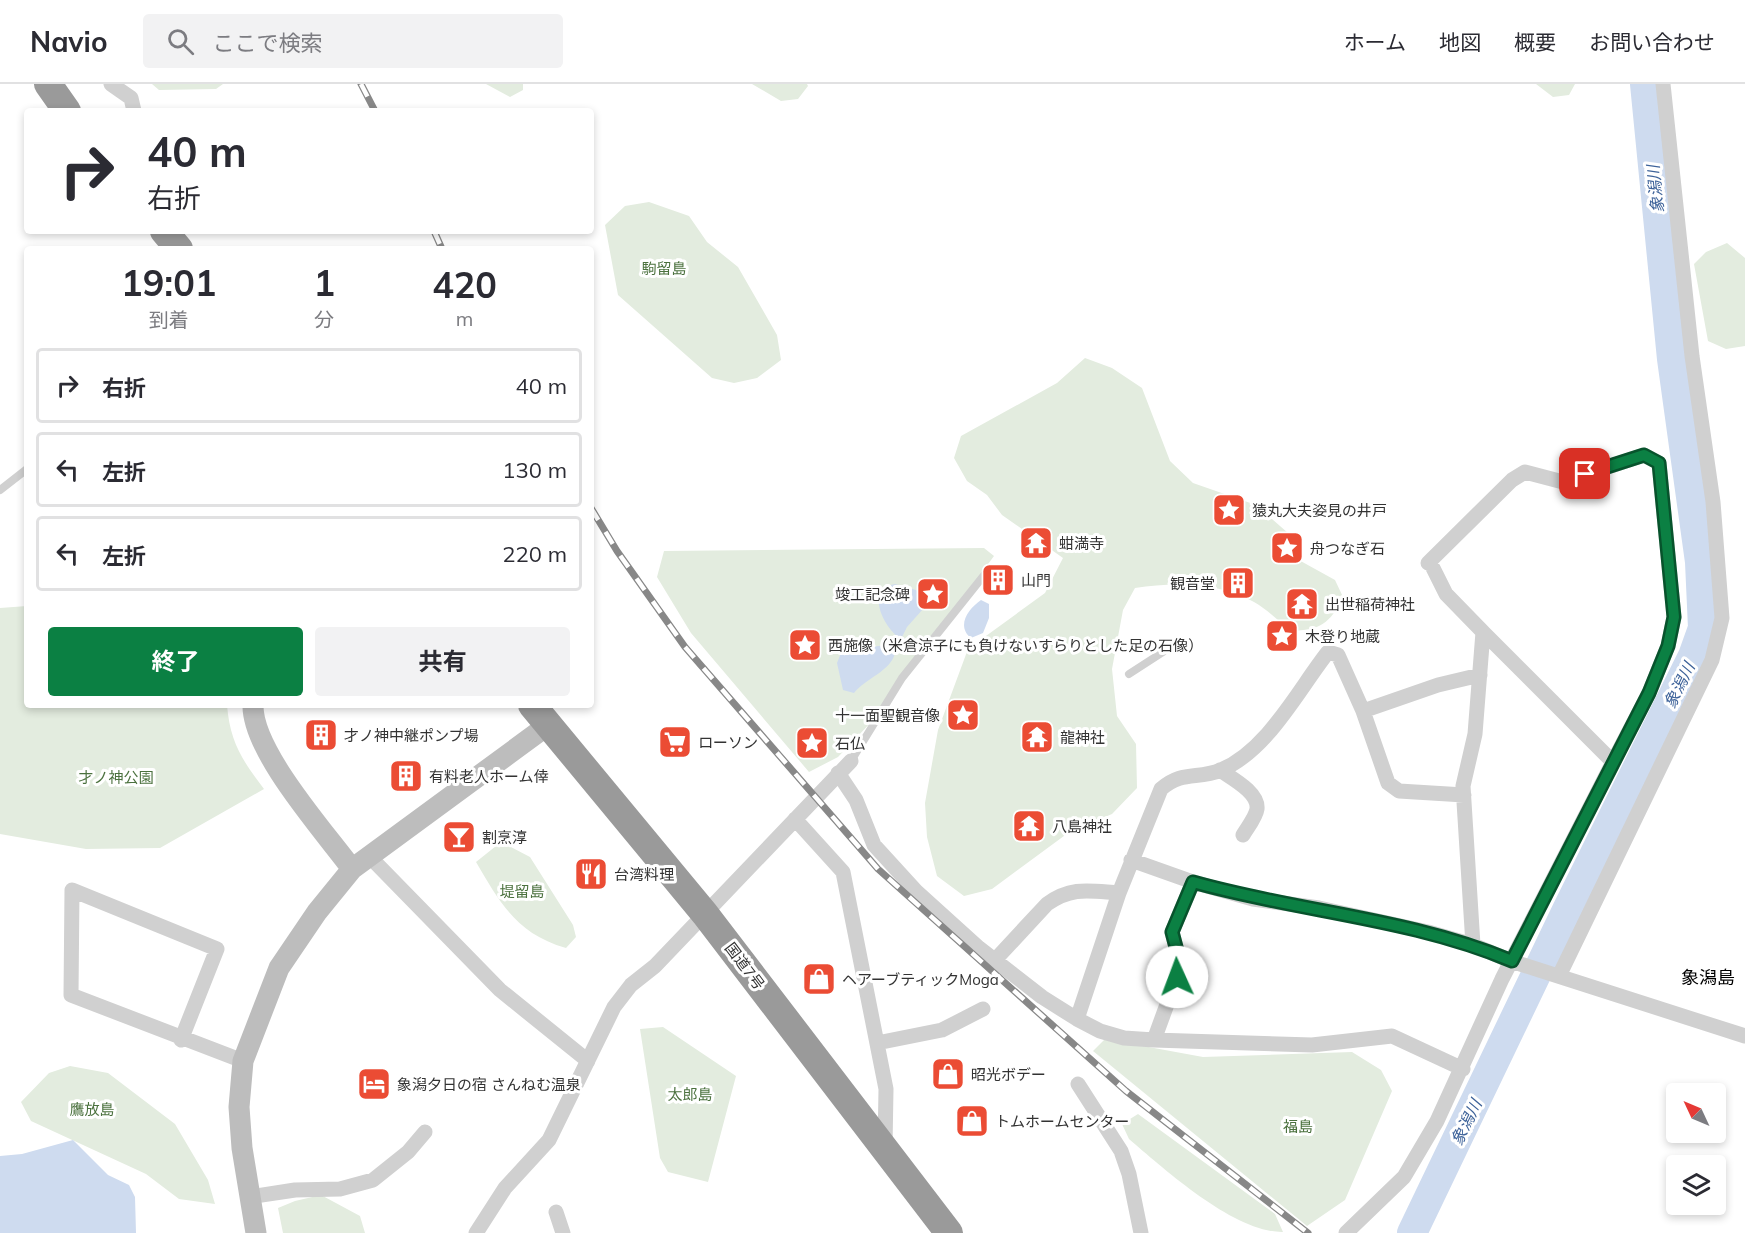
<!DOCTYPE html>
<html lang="ja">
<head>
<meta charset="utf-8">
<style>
	:root { --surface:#fff; --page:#f2f2f3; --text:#2b2b33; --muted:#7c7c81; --line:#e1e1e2; --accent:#0b8043 }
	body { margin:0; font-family:Mulish,"Noto Sans JP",sans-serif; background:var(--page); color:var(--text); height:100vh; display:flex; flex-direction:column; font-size:22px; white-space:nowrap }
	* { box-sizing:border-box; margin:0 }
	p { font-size:20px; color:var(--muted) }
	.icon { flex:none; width:33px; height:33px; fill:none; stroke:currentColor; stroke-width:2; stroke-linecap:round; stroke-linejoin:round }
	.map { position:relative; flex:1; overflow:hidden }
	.sheet { position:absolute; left:24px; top:162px; width:570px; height:462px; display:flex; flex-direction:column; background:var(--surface); border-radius:6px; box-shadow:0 3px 9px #0003 }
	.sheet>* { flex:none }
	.top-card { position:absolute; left:24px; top:24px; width:570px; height:126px; border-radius:6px; box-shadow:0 3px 9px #0003; background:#fff; color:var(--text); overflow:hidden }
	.needle { width:39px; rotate:314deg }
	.fabs { position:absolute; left:1666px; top:999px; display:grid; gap:12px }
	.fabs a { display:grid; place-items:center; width:60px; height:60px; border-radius:6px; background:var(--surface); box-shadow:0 3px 9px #0003; font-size:30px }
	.pin { position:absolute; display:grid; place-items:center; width:51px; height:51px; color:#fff; margin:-26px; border-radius:12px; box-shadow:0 3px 9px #0006 }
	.me { position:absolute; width:66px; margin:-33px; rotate:358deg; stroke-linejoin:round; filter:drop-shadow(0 0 4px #0008) }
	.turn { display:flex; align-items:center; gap:21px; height:126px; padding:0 24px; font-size:27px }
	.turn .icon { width:78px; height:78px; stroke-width:2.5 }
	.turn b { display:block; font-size:42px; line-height:51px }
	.eta { display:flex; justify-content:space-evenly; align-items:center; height:102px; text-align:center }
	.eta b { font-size:36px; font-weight:700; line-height:42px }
	.action { display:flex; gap:12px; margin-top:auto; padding:12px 24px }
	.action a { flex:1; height:69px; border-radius:6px; background:var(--accent); color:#fff; font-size:24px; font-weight:700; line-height:69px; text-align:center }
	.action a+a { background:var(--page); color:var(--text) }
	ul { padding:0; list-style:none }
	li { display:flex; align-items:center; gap:18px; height:75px; margin:0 12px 9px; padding:0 12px; border:3px solid var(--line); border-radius:6px }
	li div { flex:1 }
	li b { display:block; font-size:22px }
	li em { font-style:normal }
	header { display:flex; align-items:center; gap:36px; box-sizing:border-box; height:84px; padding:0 30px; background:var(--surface); border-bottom:2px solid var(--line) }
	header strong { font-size:28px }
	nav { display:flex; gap:33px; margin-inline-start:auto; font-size:21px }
	.search { width:420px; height:54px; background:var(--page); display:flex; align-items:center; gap:15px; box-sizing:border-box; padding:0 21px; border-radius:6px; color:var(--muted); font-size:22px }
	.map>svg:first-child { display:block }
	.green { fill:#e3ecdf }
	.water { fill:#cedbef }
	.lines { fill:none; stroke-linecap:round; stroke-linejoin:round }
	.river { stroke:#cedbef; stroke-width:30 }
	.lane { stroke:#d0d0d0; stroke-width:8 }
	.street { stroke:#d0d0d0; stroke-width:15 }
	.secondary { stroke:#bdbdbd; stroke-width:21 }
	.highway { stroke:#9a9a9a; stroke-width:28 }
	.rail-casing { stroke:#888; stroke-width:7 }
	.rail { stroke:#fff; stroke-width:4.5; stroke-dasharray:14; stroke-linecap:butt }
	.route-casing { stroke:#07532c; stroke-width:15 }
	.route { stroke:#0b8043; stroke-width:10 }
	.labels { text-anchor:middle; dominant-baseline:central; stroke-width:6; stroke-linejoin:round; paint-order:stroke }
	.park-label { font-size:15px; fill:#4b713e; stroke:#fff }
	.poi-label { font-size:15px; fill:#333; stroke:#fff; text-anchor:start }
	.street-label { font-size:15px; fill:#333; stroke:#fff }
	.water-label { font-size:16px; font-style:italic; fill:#3d6299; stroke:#fff }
	.quarter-label { font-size:18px; fill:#000; stroke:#fff }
</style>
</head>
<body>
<header>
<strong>Navio</strong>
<div class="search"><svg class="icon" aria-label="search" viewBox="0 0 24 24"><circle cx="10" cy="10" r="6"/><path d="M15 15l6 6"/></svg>ここで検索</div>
<nav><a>ホーム</a><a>地図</a><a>概要</a><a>お問い合わせ</a></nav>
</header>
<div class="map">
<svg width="1745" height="1149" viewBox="0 0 1745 1149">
	<rect width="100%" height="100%" fill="#fff"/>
	<!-- green -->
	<path class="green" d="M152,0H223L216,5L159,6Z
		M486,0H523V6L510,13Z
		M752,0H807L808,2L798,15L781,17Z
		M1536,0H1575L1569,11L1553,13Z
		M649,118L689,132L707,158L738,183L777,251L781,276L757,294L734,299L712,294L618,211L605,141L625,122Z
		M1727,159L1745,174V262L1726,265L1708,257L1694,180L1706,168Z
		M1085,274L1112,284L1142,304L1170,377L1193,399L1256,421L1288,449L1297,475L1335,496L1343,513C1330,540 1320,546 1291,547C1279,538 1267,525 1254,518C1218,498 1175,498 1135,504L1123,526L1112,585L1117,632L1136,660L1137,704L1112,730L1068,749L992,805L964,812L937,792L927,753L925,719L938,646L968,565L1045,509L1063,474L1002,431L987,411L967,397L954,374L961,352L1057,299Z
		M984,464L994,472L875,634L838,673L809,688L691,549L657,493L664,467Z
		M27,522V621H227C230,658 242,676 264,705L160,764L86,765L0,750V524Z
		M501,758L530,773L573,841L576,853L566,864C517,850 500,819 476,778Z
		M663,943L736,992L708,1098L668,1088L660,1074L640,945Z
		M1105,955L1203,973L1352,968L1381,986L1392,1007L1345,1116L1307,1142L1093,967Z
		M70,982L108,989L175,1040L208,1096L215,1120L179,1115L146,1090L31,1037L21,1018L49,989Z
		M1138,1030L1275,1130L1283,1148C1235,1149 1164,1085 1129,1055L1122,1040Z
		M321,1111L360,1132L365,1149H283L278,1124L295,1117Z"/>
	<!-- water -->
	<path class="water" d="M895,500L916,506L925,517L923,525L907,543L902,553H898C883,541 865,506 895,500Z
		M981,516L989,520V534L983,549L971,554C956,542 968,525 981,516Z
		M878,562H889L895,569C891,587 866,594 854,609L843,606L837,579L841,569Z
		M73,1056L108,1091L129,1101L135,1113L136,1149H0V1072L22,1070Z"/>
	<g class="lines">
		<!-- river -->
		<path class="river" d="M1412,1149L1567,826L1693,572L1703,544L1700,478L1672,275L1645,0"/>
		<!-- lane -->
		<path class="lane" d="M0,406L27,385
			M1129,590L1163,568
			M851,677L902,594L985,490"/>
		<!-- street -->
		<path class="street" d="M111,0L131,14L134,27
			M1428,479L1512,396L1525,388L1563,398L1644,371L1659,379L1674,533L1668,562L1649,609L1613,678
			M1433,484L1446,510L1483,548L1475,650L1463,702L1473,861L1511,877L1745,952
			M1363,627L1438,601L1480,591
			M1220,686C1231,694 1259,708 1257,725C1256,733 1247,744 1243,751
			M838,689L856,716L874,761L916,807L979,864L1042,913L1077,935L1119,809L1161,705C1183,686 1197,696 1221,686C1268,666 1298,606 1328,568L1338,571L1363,627L1388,699L1399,707L1464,711
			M795,735L843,788L886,1005L885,1063
			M369,772L500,906L588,977
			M1131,776L1193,798L1253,815L1319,824L1428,848L1473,861
			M995,876L1047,820C1072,802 1090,807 1119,809
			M1559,892L1712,576L1722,534L1713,418L1692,272L1663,0
			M1077,935L1100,947L1124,954L1154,956L1312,961L1392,952L1463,985
			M181,956L217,865L72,806L71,911L243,977
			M1154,956L1177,893V867L1172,848L1193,798
			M877,959L942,946L983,925
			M1078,1000L1121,1067L1129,1090L1141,1149
			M249,1113L295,1106L340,1105L373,1096L408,1068L425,1048
			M556,1128L563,1149
			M476,1149L505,1104L549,1056L614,923L631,901L655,882L851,677
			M1346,1149L1404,1093L1437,1037L1502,895L1613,678L1483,548"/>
		<!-- secondary -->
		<path class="secondary" d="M253,621C252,667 324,747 352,785
			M256,1149L242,1064L239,1023L243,977L279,884L317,828L352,785L548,641"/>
		<!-- highway -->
		<path class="highway" d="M48,0L67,27
			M164,147L179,165
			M532,621L705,830L949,1149"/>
		<defs>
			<path id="rail" d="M361,0L375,27
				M434,147L442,165
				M591,424L617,467L685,563L878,785L1126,1007L1308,1149"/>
		</defs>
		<!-- rail casing -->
		<use href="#rail" class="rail-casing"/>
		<!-- rail -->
		<use href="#rail" class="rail"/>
	</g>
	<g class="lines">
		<defs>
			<path id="route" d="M1177,893V867L1172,848L1193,798C1299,828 1410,834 1512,877L1649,609L1668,562L1674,533L1659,379L1644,371L1585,390"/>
		</defs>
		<!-- route casing -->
		<use href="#route" class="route-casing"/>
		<!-- route -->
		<use href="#route" class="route"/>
	</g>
	<!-- icons -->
	<defs>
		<symbol id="sight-square" viewBox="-11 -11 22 22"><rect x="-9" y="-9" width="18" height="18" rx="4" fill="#eb4c34" stroke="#fff"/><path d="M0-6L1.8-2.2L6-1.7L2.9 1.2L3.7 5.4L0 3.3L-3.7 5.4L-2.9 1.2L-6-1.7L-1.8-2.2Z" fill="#fff"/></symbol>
		<symbol id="temple-square" viewBox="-11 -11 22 22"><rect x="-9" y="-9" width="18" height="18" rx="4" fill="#eb4c34" stroke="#fff"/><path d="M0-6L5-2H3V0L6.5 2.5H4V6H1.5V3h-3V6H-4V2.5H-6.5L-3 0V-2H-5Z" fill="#fff"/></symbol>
		<symbol id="building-square" viewBox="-11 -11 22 22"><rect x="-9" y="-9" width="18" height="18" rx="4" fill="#eb4c34" stroke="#fff"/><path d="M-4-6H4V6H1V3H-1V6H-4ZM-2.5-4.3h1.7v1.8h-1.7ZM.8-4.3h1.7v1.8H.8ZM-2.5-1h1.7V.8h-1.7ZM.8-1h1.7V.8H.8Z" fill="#fff"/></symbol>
		<symbol id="supermarket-square" viewBox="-11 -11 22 22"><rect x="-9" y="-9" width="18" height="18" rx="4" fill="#eb4c34" stroke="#fff"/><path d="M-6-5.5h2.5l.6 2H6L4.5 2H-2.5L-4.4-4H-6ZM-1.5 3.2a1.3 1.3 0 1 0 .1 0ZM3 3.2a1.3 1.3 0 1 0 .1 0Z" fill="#fff"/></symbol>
		<symbol id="bar-square" viewBox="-11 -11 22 22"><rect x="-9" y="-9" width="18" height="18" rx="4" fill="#eb4c34" stroke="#fff"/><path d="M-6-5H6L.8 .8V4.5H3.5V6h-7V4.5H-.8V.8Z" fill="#fff"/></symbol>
		<symbol id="restaurant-square" viewBox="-11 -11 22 22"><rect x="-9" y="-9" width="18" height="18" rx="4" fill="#eb4c34" stroke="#fff"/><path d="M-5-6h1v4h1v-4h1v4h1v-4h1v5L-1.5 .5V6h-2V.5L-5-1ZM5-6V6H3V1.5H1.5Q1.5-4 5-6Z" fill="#fff"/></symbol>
		<symbol id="shop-square" viewBox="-11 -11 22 22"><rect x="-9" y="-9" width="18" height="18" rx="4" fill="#eb4c34" stroke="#fff"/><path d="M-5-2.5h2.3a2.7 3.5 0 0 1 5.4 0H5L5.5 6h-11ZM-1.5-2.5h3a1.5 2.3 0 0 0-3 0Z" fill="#fff"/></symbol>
		<symbol id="hotel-square" viewBox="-11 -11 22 22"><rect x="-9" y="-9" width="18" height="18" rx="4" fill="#eb4c34" stroke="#fff"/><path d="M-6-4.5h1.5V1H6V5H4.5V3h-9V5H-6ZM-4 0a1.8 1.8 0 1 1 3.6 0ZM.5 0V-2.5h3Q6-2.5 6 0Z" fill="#fff"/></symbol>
	</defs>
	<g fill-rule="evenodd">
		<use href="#sight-square" x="1210" y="407" width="38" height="38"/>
		<use href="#temple-square" x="1017" y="440" width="38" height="38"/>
		<use href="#sight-square" x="1268" y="445" width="38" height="38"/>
		<use href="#building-square" x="979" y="477" width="38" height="38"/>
		<use href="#building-square" x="1219" y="480" width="38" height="38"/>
		<use href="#sight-square" x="914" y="491" width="38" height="38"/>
		<use href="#temple-square" x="1283" y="501" width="38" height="38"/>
		<use href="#sight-square" x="1263" y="533" width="38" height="38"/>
		<use href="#sight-square" x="786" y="542" width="38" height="38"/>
		<use href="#sight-square" x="944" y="612" width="38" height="38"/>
		<use href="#building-square" x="302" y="632" width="38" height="38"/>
		<use href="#temple-square" x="1018" y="634" width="38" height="38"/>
		<use href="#supermarket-square" x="656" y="639" width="38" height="38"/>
		<use href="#sight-square" x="793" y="640" width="38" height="38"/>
		<use href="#building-square" x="387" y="673" width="38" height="38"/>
		<use href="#temple-square" x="1010" y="723" width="38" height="38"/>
		<use href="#bar-square" x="440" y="734" width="38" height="38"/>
		<use href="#restaurant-square" x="572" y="771" width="38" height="38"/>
		<use href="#shop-square" x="800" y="876" width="38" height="38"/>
		<use href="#shop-square" x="929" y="971" width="38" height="38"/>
		<use href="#hotel-square" x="355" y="981" width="38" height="38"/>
		<use href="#shop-square" x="953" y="1018" width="38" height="38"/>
	</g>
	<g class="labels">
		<!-- park labels -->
		<g class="park-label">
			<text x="664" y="184">駒留島</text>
			<text x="116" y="693">才ノ神公園</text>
			<text x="522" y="807">堤留島</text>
			<text x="690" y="1010">太郎島</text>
			<text x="92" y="1025">鷹放島</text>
			<text x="1298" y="1042">福島</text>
		</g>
		<!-- poi labels -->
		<g class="poi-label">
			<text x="1252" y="426">猿丸大夫姿見の井戸</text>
			<text x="1059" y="459">蚶満寺</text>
			<text x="1310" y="464">舟つなぎ石</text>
			<text x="1021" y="496">山門</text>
			<text x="1215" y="499" text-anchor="end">観音堂</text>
			<text x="910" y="510" text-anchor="end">竣工記念碑</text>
			<text x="1325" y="520">出世稲荷神社</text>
			<text x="1305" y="552">木登り地蔵</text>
			<text x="828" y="561">西施像（米倉涼子にも負けないすらりとした足の石像）</text>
			<text x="940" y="631" text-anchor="end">十一面聖観音像</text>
			<text x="344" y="651">才ノ神中継ポンプ場</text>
			<text x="1060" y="653">龍神社</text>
			<text x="698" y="658">ローソン</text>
			<text x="835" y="659">石仏</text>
			<text x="429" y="692">有料老人ホーム倖</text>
			<text x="1052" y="742">八島神社</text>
			<text x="482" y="753">割烹淳</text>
			<text x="614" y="790">台湾料理</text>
			<text x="842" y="895">ヘアーブティックMoga</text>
			<text x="971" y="990">昭光ボデー</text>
			<text x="397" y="1000">象潟夕日の宿 さんねむ温泉</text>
			<text x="995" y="1037">トムホームセンター</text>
		</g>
		<!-- street labels -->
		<g class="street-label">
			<text transform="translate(745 882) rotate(53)">国道7号</text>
		</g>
		<!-- water labels -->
		<g class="water-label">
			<text transform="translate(1655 105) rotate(-96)">象潟川</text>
			<text transform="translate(1679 601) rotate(-64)">象潟川</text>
			<text transform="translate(1466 1038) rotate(-64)">象潟川</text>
		</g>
		<!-- quarter labels -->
		<g class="quarter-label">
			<text x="1708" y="893">象潟島</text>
		</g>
	</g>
</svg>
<div class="fabs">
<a><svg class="needle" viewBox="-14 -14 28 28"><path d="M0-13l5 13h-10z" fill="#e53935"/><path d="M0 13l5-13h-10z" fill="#7c7c81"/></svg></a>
<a><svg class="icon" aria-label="layers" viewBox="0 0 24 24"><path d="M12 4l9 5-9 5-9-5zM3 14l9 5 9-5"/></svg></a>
</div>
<div class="pin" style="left:1585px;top:390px;background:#d93025"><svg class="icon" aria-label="arrive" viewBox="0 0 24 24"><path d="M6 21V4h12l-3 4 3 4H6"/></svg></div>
<svg class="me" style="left:1177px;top:893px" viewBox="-20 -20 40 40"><circle r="19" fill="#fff"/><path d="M0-13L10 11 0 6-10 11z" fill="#0b8043"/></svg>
<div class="top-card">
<div class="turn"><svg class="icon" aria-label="right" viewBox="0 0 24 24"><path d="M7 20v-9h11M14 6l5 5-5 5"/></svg><div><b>40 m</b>右折</div></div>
</div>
<section class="sheet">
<div class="eta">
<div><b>19:01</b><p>到着</p></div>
<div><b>1</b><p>分</p></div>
<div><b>420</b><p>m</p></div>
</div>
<ul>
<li><svg class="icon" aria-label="right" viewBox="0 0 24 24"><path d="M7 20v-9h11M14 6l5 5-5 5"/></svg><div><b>右折</b></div><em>40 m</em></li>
<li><svg class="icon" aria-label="left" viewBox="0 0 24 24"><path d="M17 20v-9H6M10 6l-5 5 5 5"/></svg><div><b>左折</b></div><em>130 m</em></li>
<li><svg class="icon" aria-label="left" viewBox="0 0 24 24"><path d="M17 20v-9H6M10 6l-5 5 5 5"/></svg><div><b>左折</b></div><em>220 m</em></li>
</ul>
<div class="action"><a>終了</a><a>共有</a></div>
</section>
</div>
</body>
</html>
